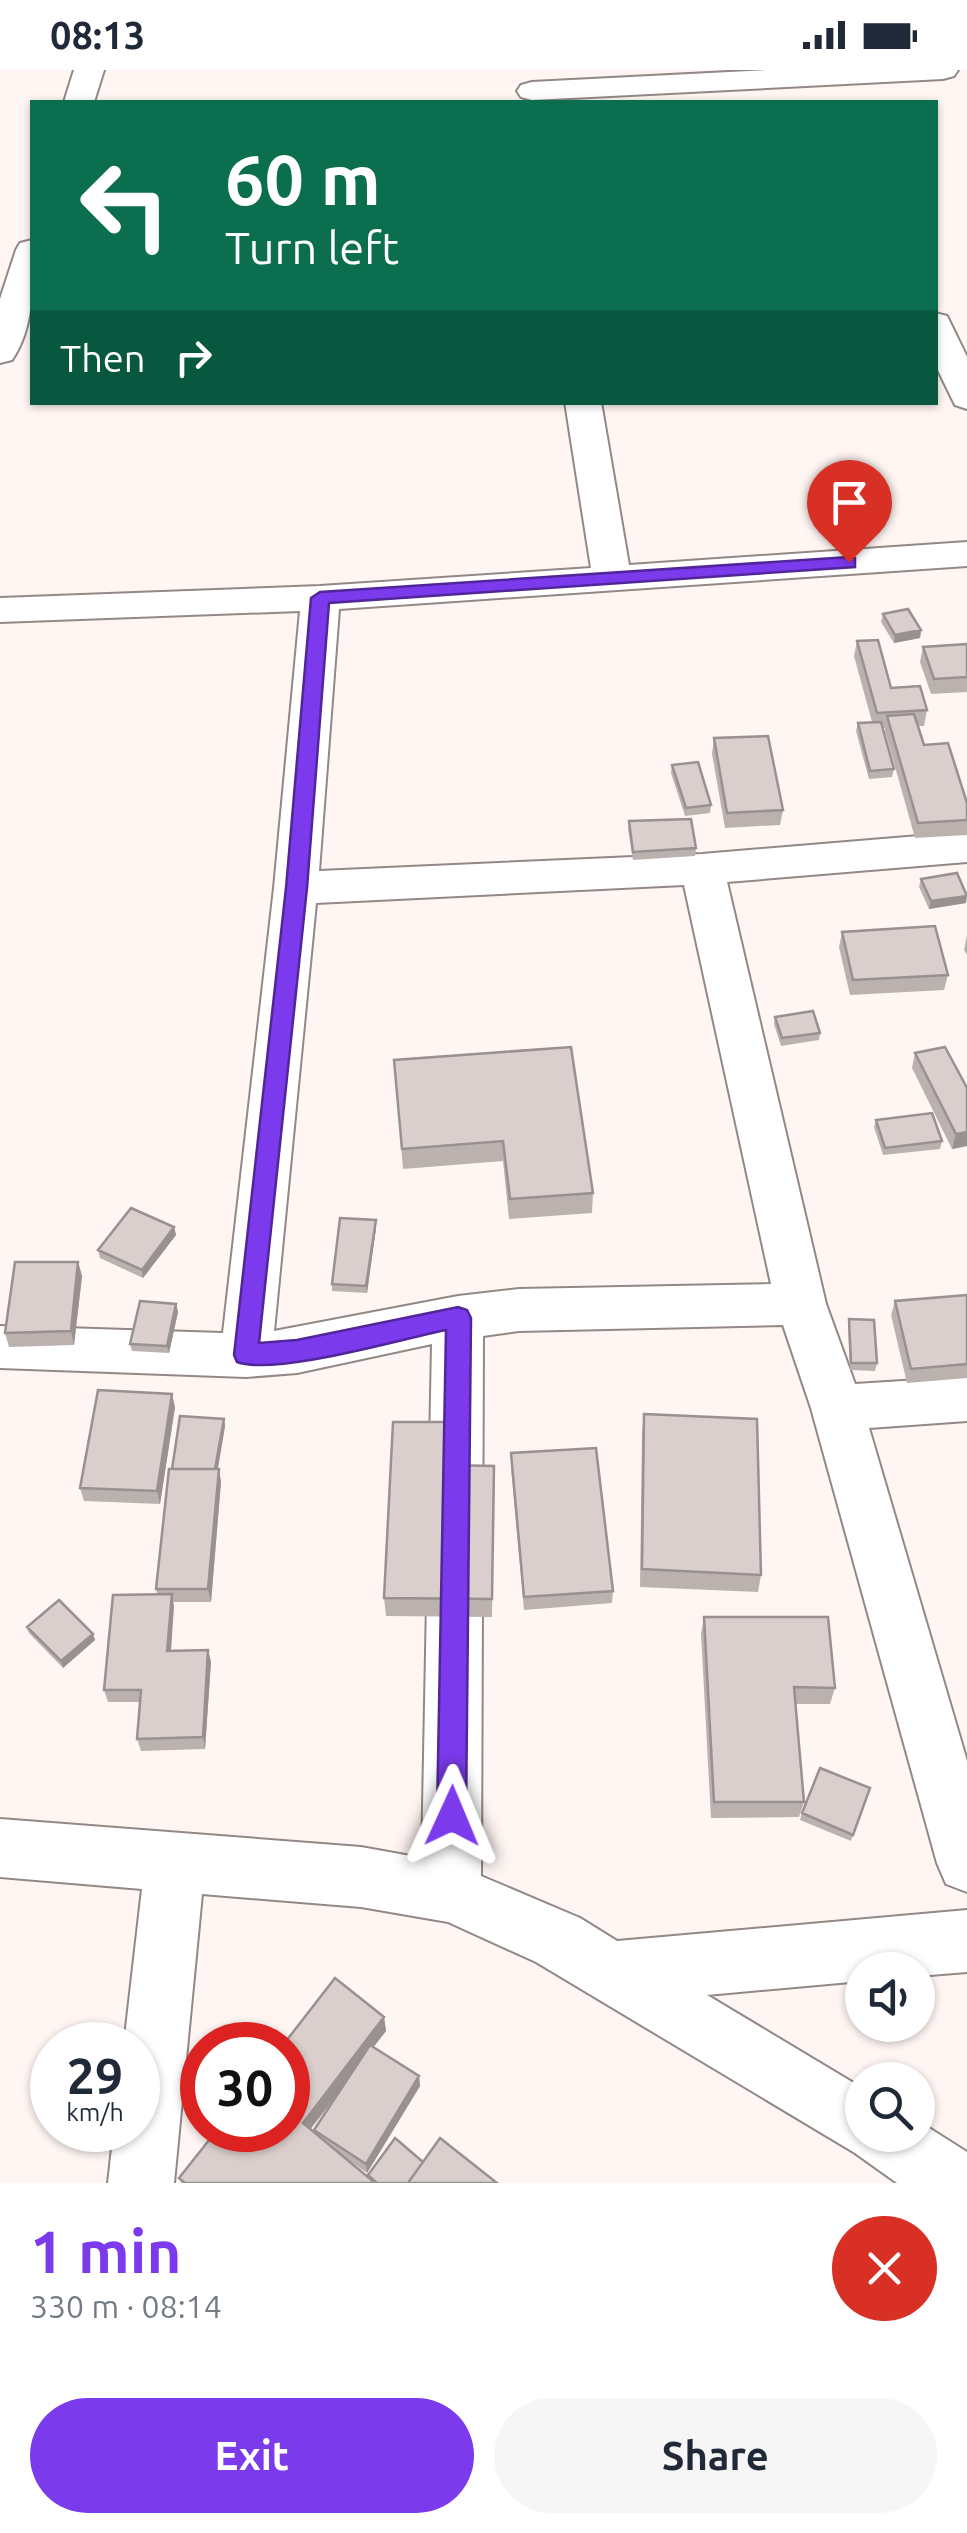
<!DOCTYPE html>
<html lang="en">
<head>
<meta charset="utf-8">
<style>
	:root { --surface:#fff; --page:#f6f6f7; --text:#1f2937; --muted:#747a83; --accent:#7c3aed }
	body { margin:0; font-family:Ubuntu,sans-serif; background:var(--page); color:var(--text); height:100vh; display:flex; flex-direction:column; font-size:38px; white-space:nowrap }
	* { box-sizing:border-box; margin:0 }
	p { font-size:32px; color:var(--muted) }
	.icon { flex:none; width:55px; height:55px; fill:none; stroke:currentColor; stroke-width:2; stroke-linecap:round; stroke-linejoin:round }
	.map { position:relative; height:2113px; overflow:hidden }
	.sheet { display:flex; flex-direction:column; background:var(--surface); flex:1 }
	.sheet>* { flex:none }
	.banner { position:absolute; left:30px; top:30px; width:908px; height:305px; border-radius:0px; box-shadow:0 2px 8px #0004; background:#0b6e4f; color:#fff; overflow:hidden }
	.buttons { position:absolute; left:845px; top:1882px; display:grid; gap:20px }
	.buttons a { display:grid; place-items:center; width:90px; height:90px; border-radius:50%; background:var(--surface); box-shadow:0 2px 8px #0004; font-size:50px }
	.speed { position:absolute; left:30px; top:1952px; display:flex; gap:20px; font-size:50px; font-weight:700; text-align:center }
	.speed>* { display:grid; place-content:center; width:130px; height:130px; border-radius:50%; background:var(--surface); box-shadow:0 2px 8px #0004; line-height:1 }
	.speed small { font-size:25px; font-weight:400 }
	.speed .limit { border:15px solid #d22; background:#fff; color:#111 }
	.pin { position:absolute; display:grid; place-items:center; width:85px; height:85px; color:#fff; margin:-102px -42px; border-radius:50% 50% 50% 0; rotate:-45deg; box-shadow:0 0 10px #0007 }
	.pin .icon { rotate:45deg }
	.me { position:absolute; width:110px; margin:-55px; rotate:1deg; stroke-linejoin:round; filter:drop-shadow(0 0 8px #0008) }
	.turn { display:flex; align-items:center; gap:35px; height:210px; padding:0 30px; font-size:45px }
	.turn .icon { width:130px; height:130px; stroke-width:2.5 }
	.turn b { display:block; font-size:70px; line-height:85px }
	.then { display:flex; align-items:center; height:95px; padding:0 30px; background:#0003; gap:20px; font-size:38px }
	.round { display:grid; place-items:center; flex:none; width:105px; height:105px; border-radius:52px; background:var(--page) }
	.headline { display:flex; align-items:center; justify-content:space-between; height:170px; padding:0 30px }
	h1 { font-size:60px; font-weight:700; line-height:75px; color:var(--accent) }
	.button { display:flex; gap:20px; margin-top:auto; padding:20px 30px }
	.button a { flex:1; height:115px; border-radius:60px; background:var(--accent); color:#fff; font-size:40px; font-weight:700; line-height:115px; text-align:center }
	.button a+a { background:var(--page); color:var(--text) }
	.status { display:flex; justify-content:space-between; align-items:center; height:70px; padding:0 50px; background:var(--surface); direction:ltr }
	.status svg { height:28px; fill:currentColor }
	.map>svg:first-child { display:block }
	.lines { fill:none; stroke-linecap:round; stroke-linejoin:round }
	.minor-casing { stroke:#928885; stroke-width:4 }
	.minor { fill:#fff; fill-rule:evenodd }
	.wall { fill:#bbb2af; fill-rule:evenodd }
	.shaded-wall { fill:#99918f }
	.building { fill:#dacfcc; stroke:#99918f; stroke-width:2.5 }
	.route { fill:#7c3aed; stroke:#51269a; stroke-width:2.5 }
</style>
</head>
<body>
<div class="status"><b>08:13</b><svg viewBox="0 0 49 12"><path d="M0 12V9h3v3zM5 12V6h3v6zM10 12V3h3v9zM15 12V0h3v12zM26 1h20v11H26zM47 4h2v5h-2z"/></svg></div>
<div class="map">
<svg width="967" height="2113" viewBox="0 0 967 2113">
	<rect width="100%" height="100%" fill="#fff6f3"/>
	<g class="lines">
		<defs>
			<path id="minor" d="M74,0H104L94,32H64Z
				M767,0H958L954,6L943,9L532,30L521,27L517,21L521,15L532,12Z
				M32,170C34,208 35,257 12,290L0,293V229L16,180L20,173Z
				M935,243L947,246L967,287V339L955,335L935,294Z
				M565,332H601L629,495L967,472V496L339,539L319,801L702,784L967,762V792L727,812L826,1234L855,1314L967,1307V1351L869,1358L967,1691V1822L946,1814L937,1793L811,1338L783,1255L519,1261L483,1266L481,1806L580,1848L617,1871L967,1840V1902L918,1906V1900H862V1911L707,1925L862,2018V2065H918V2051L967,2082V2113H897L855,2083L536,1892L448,1852L361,1837L202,1824L174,2113H108L114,2060H138V1975H124L142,1819L0,1807V1749L361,1777L422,1788L432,1274L297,1303L246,1307L0,1298V1256L223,1263L274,818L300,541L0,552V528L320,516L591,498ZM684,815L771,1214L519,1219L458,1226L274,1261L316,833Z"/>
		</defs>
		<!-- minor casing -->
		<use href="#minor" class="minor-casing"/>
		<!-- minor -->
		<use href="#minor" class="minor"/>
	</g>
	<!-- wall -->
	<path class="wall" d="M883,544L921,560L920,568L894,573L881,552Z
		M857,571L891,618L927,640L924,656H918L924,675L967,733V765L915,768L885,661V658H883L894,699L892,707L869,709L856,661L858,653L872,652L854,586Z
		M967,574V622L931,624L920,592L923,577Z
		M714,668L783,740L780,755L725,758L712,684Z
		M672,695L711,735L710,743L685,746L671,703Z
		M629,751L696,778L695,786L633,790L628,759Z
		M921,809L966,833L929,839L919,817Z
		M842,862L948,905L944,920L850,925L839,877Z
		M967,865V885L964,880Z
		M775,947L820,963L819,970L781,976L774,954Z
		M915,983L967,1018V1076L952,1079L912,998Z
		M394,990L593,1123L592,1143L509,1149L503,1091L403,1099Z
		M876,1050L942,1071L940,1079L883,1085L874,1057Z
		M174,1157L176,1165L143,1208L100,1188L98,1180Z
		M376,1158L367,1223L332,1221V1214Z
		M78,1192L82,1206L74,1275L9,1277L5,1263Z
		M967,1225V1308L907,1313L891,1245L895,1231Z
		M176,1234L178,1242L169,1283L132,1281L130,1274Z
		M849,1249L877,1293L875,1301L850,1300L848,1257Z
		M175,1337L160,1434L84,1431L80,1418Z
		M644,1344L761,1505L758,1522L640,1517L642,1363Z
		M225,1356L218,1399L221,1412L211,1532H173L171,1581L208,1580L211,1592L205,1679L141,1681L137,1669L140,1632H108L104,1620L157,1524L156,1519L172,1399Z
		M448,1371L446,1395L494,1396L492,1547L386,1546L384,1528Z
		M511,1383L613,1521L612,1533L524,1540L511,1397Z
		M704,1547L835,1618L830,1634H795L804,1732L799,1747L711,1748L701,1564Z
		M27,1557L93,1564L95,1570L63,1598L29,1563Z
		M870,1718L851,1771L800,1750L802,1743Z
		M384,1947L386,1961L373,1977L419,2006L420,2016L367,2103L344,2087L368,2108V2105L423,2091L497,2113H181L179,2108ZM340,2021L314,2060L315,2064L310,2060Z"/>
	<!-- shaded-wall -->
	<path class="shaded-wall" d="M921,560L920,568L894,573L895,565Z
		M967,826L966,833L929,839L931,831Z
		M967,1062V1076L952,1079L956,1064Z
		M376,1150V1158L367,1223L366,1216Z
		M174,1157L176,1165L143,1208L142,1200Z
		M78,1192L82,1206L74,1275L71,1261Z
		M176,1234L178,1242L169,1283L167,1276Z
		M172,1324L175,1337L160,1434L157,1421Z
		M224,1349L225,1356L216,1408L215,1401Z
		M219,1399L221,1412L211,1532L208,1519Z
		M172,1524L174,1537L170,1593L167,1581Z
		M93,1564L95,1570L63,1598L61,1591Z
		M208,1580L211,1592L205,1679L203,1667Z
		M384,1947L386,1961L305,2066L303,2053Z
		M419,2006L420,2016L367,2103L366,2094Z"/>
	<!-- building -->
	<path class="building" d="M908,539L921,560L895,565L883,544Z
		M878,570L891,618L920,616L927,640L877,643L857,571Z
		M967,574V607L934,609L923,577Z
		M914,644L924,675L948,673L967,733V750L918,753L887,646Z
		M881,652L894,699L870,701L858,653Z
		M768,666L783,740L727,743L714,668Z
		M698,692L711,735L686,738L672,695Z
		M691,749L696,778L633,782L629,751Z
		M957,803L967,826L931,831L921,809Z
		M935,856L948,905L853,910L842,862Z
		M813,941L820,963L782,968L775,947Z
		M571,977L593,1123L510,1129L503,1071L402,1079L394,990Z
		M945,977L967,1018V1062L956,1064L915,983Z
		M932,1043L942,1071L885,1078L876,1050Z
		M131,1138L174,1157L142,1200L98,1180Z
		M340,1148L376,1150L366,1216L332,1214Z
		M15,1192H78L71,1261L5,1263Z
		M967,1225V1294L911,1299L895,1231Z
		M140,1231L176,1234L167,1276L130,1274Z
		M849,1249L874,1250L877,1293H851Z
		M98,1320L172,1324L157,1421L80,1418Z
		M644,1344L757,1349L761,1505L642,1499Z
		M180,1346L224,1349L215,1399H172Z
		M393,1352H447L445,1395L494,1396L492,1529L384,1528Z
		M596,1378L613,1521L524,1527L511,1383Z
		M169,1399H219L208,1519H156Z
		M172,1524L167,1581L208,1580L203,1667L137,1669L141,1620H104L113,1525Z
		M59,1530L93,1564L61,1591L27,1557Z
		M704,1547H828L835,1618L794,1617L804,1732H714Z
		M820,1698L870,1718L853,1765L802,1743Z
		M335,1908L384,1947L303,2053L375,2113H185L179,2108L217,2060H288V1975H283Z
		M370,1975L419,2006L366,2094L314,2060Z
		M395,2068L423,2092L408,2113H377L368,2105Z
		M440,2068L497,2113H408Z"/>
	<!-- route -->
	<path class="route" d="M849,487L855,488V497L329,533L307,818L259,1273L297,1270L458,1237L467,1240L471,1248L466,1746L462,1755L452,1759L441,1755L437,1746L446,1260C401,1269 276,1306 237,1292L234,1285L286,818L311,528L320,522Z"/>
</svg>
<div class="buttons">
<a><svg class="icon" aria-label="sound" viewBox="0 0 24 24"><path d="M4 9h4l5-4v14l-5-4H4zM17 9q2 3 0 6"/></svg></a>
<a><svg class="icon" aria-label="search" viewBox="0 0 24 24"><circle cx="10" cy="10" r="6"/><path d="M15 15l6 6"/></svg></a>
</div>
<div class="speed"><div>29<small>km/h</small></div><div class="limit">30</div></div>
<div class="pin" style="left:849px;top:492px;background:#d93025"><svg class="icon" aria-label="arrive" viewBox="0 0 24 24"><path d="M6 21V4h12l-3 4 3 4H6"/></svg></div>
<svg class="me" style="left:452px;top:1746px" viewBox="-20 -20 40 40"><path d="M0-17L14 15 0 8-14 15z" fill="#7c3aed" stroke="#fff" stroke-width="4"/></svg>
<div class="banner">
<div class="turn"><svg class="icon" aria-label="left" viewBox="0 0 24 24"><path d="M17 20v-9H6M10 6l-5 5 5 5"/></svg><div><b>60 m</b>Turn left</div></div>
<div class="then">Then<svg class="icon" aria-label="right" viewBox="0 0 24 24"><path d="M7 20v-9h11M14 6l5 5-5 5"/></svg></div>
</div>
</div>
<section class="sheet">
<div class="headline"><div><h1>1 min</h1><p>330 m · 08:14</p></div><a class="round" style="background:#d93025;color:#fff"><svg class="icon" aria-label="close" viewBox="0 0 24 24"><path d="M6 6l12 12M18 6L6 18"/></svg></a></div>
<div class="button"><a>Exit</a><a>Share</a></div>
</section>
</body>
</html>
